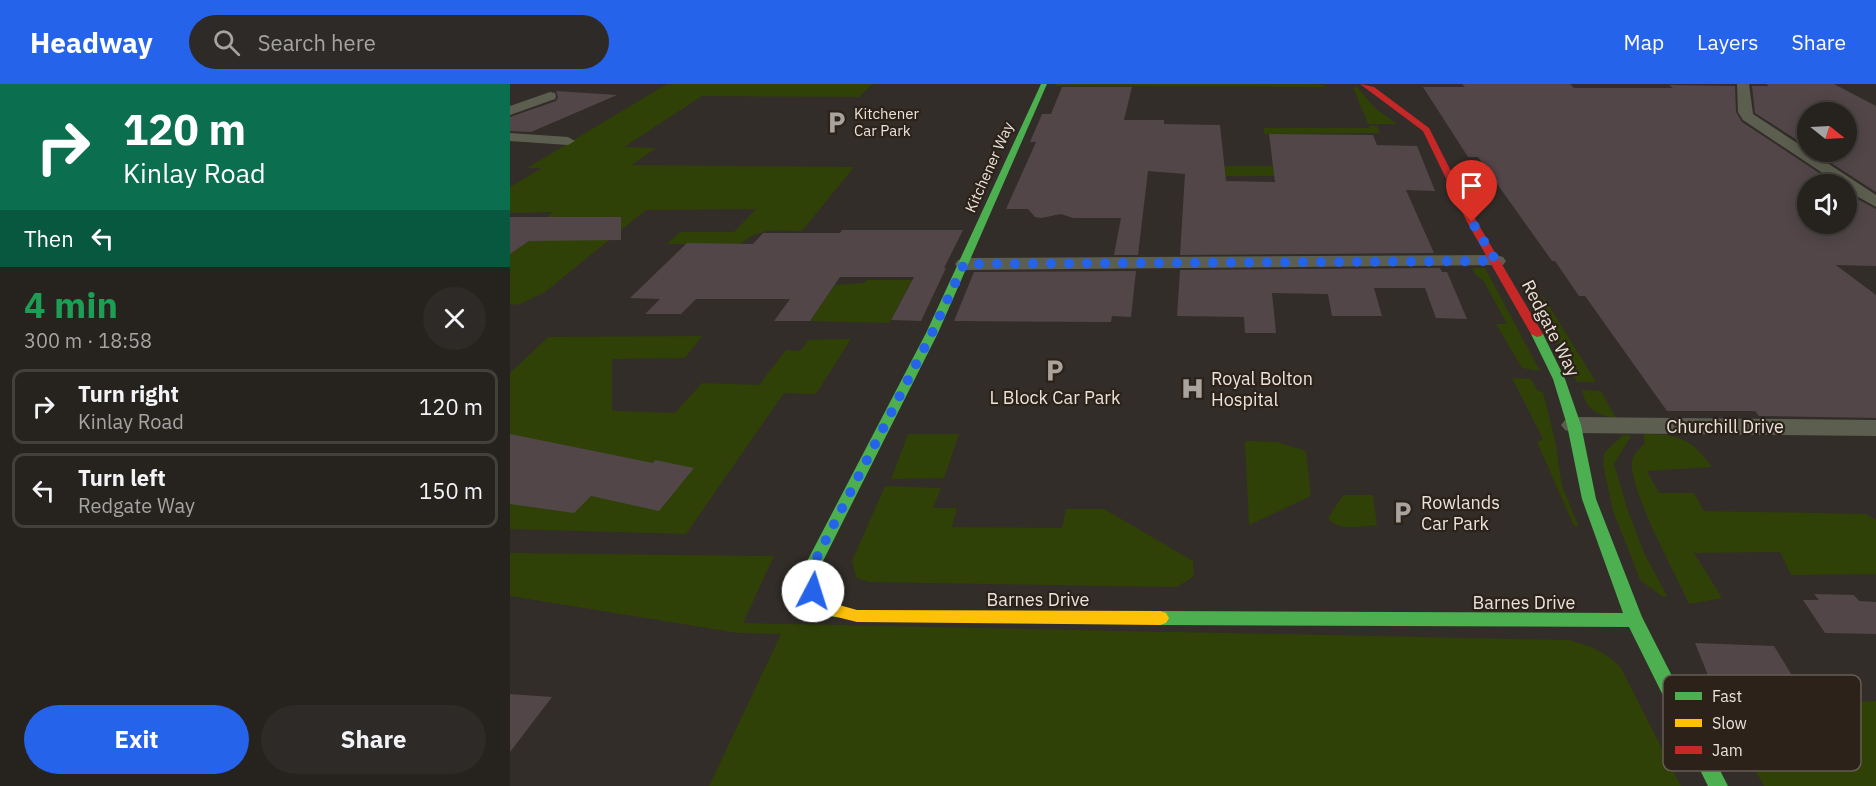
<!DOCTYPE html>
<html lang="en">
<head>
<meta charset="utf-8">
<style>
	:root { --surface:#26221e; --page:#2e2a27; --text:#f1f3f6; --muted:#a4a4a4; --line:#423f3c; --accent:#2563eb }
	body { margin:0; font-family:"IBM Plex Sans",sans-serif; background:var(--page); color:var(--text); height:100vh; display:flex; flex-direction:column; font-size:22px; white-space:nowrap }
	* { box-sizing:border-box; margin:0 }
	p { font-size:20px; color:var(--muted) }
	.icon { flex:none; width:33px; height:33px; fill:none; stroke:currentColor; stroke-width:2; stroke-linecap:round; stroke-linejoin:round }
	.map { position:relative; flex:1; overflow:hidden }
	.panel { display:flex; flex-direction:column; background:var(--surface); width:510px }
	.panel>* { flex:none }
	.hud { background:#0b6e4f; color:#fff; overflow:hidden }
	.needle { width:39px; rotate:108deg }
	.tools { position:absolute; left:1287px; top:18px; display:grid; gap:12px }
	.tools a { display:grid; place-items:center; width:60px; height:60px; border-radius:50%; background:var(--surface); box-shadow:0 3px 15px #0003,0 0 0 2px var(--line); font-size:30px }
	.pin { position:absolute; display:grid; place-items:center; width:51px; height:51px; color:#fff; margin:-62px -26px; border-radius:50% 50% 50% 0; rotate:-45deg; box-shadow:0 0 6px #0007 }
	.pin .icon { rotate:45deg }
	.me { position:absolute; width:66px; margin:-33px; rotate:5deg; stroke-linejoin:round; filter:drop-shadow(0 0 4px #0008) }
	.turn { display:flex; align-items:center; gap:21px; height:126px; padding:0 24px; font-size:27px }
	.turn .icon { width:78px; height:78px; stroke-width:2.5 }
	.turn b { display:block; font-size:42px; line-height:51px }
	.then { display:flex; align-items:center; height:57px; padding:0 24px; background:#0003; gap:12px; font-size:22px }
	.round { display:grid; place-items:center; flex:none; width:63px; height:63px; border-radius:32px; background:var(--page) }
	.headline { display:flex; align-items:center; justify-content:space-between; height:102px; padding:0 24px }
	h1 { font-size:36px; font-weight:700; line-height:45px; color:#1e9e55 }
	.cta { display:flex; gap:12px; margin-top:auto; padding:12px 24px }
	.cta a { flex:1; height:69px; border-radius:36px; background:var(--accent); color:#fff; font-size:24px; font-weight:700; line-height:69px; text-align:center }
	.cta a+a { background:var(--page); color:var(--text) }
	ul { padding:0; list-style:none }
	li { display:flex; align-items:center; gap:18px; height:75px; margin:0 12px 9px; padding:0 12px; border:3px solid var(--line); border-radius:12px }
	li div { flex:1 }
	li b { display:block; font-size:22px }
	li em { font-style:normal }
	header { display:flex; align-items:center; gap:36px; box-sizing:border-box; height:84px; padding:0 30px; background:var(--accent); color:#fff }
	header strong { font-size:28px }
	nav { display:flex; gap:33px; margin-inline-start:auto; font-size:21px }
	.search { width:420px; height:54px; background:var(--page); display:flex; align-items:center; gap:15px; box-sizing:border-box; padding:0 21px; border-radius:33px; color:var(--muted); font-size:22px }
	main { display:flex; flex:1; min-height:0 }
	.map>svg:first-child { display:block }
	.green { fill:#2f4106 }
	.building { fill:#524649 }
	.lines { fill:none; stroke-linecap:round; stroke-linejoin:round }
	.street { fill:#5c5f4f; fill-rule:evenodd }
	.fast { fill:#4caf50; fill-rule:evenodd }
	.slow { fill:#ffc107; fill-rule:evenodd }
	.jam { fill:#c62828; fill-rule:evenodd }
	.route { stroke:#2563eb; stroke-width:10; stroke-dasharray:0 18 }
	.labels { text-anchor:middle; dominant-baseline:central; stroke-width:4.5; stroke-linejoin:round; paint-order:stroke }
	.far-poi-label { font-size:15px; fill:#eae3dc; stroke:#2c2219; text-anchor:start }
	.far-street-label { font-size:15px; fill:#eae3dc; stroke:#2c2219 }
	.street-label { font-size:18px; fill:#eae3dc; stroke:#2c2219 }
	.poi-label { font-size:18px; fill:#eae3dc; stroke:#2c2219; text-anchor:start }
	.key { fill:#2c2219; stroke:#655c54; stroke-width:1.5 }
	.key-label { font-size:16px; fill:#eae3dc }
</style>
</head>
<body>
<header>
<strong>Headway</strong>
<div class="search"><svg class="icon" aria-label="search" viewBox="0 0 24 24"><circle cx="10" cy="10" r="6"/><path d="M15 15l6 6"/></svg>Search here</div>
<nav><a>Map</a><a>Layers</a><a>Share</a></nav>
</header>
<main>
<section class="panel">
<div class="hud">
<div class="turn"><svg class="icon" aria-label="right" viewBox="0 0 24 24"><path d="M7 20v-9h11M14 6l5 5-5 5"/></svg><div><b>120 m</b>Kinlay Road</div></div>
<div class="then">Then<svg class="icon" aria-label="left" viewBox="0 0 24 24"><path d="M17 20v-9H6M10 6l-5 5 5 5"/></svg></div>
</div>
<div class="headline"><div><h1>4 min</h1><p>300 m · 18:58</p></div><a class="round"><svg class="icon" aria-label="close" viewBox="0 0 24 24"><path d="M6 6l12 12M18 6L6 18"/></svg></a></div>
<ul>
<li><svg class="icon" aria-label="right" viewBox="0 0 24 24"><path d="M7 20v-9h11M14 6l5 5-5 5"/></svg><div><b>Turn right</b><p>Kinlay Road</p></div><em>120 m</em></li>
<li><svg class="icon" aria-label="left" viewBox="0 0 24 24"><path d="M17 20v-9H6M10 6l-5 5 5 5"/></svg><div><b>Turn left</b><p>Redgate Way</p></div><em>150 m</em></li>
</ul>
<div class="cta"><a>Exit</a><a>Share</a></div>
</section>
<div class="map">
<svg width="1366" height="702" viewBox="0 0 1366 702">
	<rect width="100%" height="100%" fill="#322d28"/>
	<!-- green -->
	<path class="green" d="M157,0H362L349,13L192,12L114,63L146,64L122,81L344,83L292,147C270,147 247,143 231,160H157L170,148H224L246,125L136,126L35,208L8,221L0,220V170L19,157L91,133H38L43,128L0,129V103L32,84H17Z
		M546,0H808L817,3L545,2Z
		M843,3H847L865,24L887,40H858Z
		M859,42H867L870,49L754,50V44H859Z
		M714,82H769L771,92H715Z
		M962,184H975L1030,287L1012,284L986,240H997L973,196L966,191Z
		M357,196H402L379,239L300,237L325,201L353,199Z
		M1033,212L1086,298H1067L1035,232Z
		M192,252L175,274L102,275V327L165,329L192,299L249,301L276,266L290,267L299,256L341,255L306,310L274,309L176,450L0,445V289L38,253Z
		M1002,294L1021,295L1028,307L1033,308L1045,356L1052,402L1069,443L1064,442L1027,358L1033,355Z
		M1072,306L1091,307L1106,334C1087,331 1076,326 1072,306Z
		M398,350H449L434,394L381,395Z
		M1133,350C1168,350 1181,354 1202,383L1137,387L1149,409H1184L1194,427L1356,430L1366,436V490L1281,491L1270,468L1184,469L1212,514L1179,520C1166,490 1119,407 1122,378C1123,370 1129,365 1135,359Z
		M1113,351H1120V354L1104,380L1117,424L1135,471L1157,512L1153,513L1130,496L1120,470L1103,427L1093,381L1094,369Z
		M735,357L767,358L796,367L801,412L739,441Z
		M375,402L431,404L423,424H447L442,443L552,444L556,425H594L683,477L684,492L667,503L360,498L346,494L342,477Z
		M833,411H863L867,441C853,442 827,448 818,434Z
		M0,469L264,472L233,539L1058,556C1080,562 1096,567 1111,584L1171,702H199L271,550L228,549L0,512Z
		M1366,617V702H1254L1208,621H1278Z"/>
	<!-- building -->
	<path class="building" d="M952,0H1060L1064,4H1163L1159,1L1225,2L1226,28L1232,38L1326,100H1298V140H1336V109L1366,125V182L1326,181L1366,211V334L1249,332L1245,327H1157L1075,212H1069L1045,177H1042L968,73H958L913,3H955Z
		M1256,0H1324L1366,22V108L1304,68H1336V28H1298V63L1245,29L1242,2H1259Z
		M552,3H622L614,36H654V40L710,41L716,97L765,98L759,50L863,51L867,61L907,62L925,107L896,106L924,169L670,171L675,90L638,87L628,171H604L611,134H563L551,130L531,134L525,133L518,125H496L526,58H520L532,30H541Z
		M46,7L107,11L21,48L0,47V33L46,17L48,13Z
		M0,133H111V156L19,157L0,170Z
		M332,146H453L434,184H436L411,237L381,236L404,193H330L300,237H264L280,215H186L171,230H135L150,215L120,214L177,159L243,160L253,149H330Z
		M930,184L932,188H937L957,235L926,234L915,204H864L872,232H822L818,210L762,209L766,249H735L734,233L667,232L670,186Z
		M626,187L621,233L602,232L601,238L444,237L464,188Z
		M0,350L143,379L145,376L184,384L149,427L81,412L64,429L0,420Z
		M1304,510L1344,511L1349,517L1366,518V550L1315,549L1293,516H1309Z
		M1185,559L1264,562L1286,598L1257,597L1270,618L1208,616Z
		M0,610L42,613L0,668Z"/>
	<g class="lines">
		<!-- street -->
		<path class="street" d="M1227,0H1239L1243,30L1366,111V123L1336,106V100H1329L1233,36L1228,28Z
			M40,8L45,9L46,12L45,15L0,31V22Z
			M0,49L58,53L65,57L58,61L0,57Z
			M986,171L993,173L996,177L993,181L455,186L448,184L445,180L448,176L455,174Z
			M1064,333L1366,336V352L1064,349L1055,346L1051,341L1055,336Z"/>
		<!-- fast -->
		<path class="fast" d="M531,0H537L428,249L310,483C311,497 312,512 325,519C331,522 334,521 337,527L335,532C306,540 295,504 294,483L416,249Z
			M1027,247L1033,250L1055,295L1071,341L1086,415L1132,533L1218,702H1198L1119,543L650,541L644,539L641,534L644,529L650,527L1113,529L1072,415L1057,341L1043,295L1021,250Z"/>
		<!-- slow -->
		<path class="slow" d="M329,521L347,526L650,527L656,529L659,534L656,539L650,541L347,538L323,532L321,527L323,522Z"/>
		<!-- jam -->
		<path class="jam" d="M850,0L864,3L919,44L967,138L1033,250L1031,252L1027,253L1021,250L957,138L913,47Z"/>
	</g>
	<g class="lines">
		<!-- route -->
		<path class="route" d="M303,507L302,483L422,249L454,180L986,177L962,138"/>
	</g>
	<!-- icons -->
	<defs>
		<symbol id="parking-bare" viewBox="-9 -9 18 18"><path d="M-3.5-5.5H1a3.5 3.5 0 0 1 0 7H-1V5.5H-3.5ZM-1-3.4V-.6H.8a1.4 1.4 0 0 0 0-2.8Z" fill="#aaa39d" stroke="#2c2219" stroke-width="2.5" paint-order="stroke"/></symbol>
		<symbol id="hospital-bare" viewBox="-9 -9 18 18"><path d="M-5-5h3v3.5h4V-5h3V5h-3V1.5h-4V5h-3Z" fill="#aaa39d" stroke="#2c2219" stroke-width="2.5" paint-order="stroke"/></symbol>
	</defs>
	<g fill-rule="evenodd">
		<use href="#parking-bare" x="310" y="22" width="33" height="33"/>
		<use href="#parking-bare" x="528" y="270" width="33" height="33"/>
		<use href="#hospital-bare" x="666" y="288" width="33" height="33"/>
		<use href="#parking-bare" x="876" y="412" width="33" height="33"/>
	</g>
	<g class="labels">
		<!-- far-poi labels -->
		<g class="far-poi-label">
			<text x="344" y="29">Kitchener<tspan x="344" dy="17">Car Park</tspan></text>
		</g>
		<!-- far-street labels -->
		<g class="far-street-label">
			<text transform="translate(479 83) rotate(-66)">Kitchener Way</text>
		</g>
		<!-- street labels -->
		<g class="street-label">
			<text transform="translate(1041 244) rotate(63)">Redgate Way</text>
			<text x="1215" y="342">Churchill Drive</text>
			<text x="528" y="515">Barnes Drive</text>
			<text x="1014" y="518">Barnes Drive</text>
		</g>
		<!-- poi labels -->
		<g class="poi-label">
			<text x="701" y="294">Royal Bolton<tspan x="701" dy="21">Hospital</tspan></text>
			<text x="545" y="313" text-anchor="middle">L Block Car Park</text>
			<text x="911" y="418">Rowlands<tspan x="911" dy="21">Car Park</tspan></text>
		</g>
	</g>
	<!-- legend -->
	<rect x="1153" y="591" width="198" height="96" rx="9" class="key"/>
	<rect x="1165" y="608" width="27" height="8" fill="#4caf50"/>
	<rect x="1165" y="635" width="27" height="8" fill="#ffc107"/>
	<rect x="1165" y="662" width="27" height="8" fill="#c62828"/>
	<g class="key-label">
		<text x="1202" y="618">Fast</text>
		<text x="1202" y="645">Slow</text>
		<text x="1202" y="672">Jam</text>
	</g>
</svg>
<div class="tools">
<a><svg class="needle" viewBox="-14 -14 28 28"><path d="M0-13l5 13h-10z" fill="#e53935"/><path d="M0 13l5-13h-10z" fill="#a4a4a4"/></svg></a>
<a><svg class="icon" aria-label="sound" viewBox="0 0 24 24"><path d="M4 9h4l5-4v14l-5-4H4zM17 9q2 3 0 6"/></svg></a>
</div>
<div class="pin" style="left:962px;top:138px;background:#d93025"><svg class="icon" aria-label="arrive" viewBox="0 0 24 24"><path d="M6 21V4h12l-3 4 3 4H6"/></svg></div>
<svg class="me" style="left:303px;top:507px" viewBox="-20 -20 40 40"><circle r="19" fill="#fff"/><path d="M0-13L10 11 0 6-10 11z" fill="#2563eb"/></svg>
</div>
</main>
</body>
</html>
